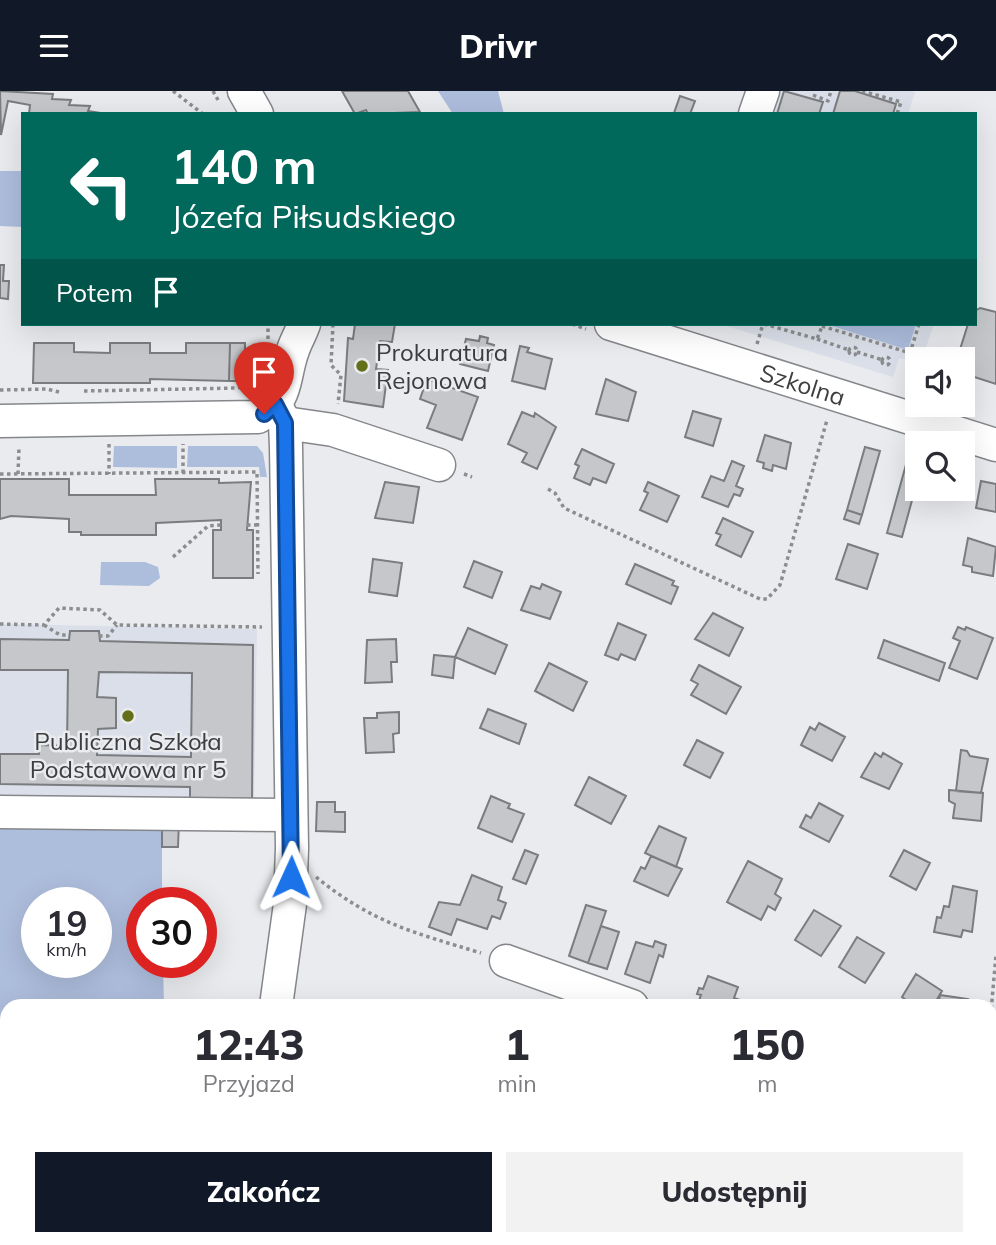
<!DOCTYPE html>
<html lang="pl">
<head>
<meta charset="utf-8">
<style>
	:root { --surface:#fff; --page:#f2f2f3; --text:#2b2b33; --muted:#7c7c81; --accent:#111827 }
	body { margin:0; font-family:Mulish,sans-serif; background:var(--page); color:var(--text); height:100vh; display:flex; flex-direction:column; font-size:26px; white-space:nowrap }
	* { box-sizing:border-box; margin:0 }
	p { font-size:23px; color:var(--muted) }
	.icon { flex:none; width:38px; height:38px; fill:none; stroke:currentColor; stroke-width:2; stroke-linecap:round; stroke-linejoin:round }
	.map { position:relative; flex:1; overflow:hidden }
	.drawer { position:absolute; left:0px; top:908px; width:998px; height:247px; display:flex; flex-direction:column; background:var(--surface); border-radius:21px 21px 0 0; box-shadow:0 7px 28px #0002 }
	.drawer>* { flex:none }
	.guide { position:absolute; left:21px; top:21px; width:956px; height:214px; border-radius:0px; box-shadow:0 7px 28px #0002; background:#00695c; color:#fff; overflow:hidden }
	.controls { position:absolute; left:905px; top:256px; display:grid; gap:14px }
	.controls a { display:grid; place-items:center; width:70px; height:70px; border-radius:0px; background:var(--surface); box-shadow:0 7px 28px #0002; font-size:35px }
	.speed { position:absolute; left:21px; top:796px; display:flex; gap:14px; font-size:35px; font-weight:700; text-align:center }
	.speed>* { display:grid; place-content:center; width:91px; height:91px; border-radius:50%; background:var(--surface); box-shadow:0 7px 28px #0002; line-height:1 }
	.speed small { font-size:18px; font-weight:400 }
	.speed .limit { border:10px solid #d22; background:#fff; color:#111 }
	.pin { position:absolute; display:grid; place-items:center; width:60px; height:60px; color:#fff; margin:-72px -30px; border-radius:50% 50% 50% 0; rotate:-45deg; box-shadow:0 0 7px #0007 }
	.pin .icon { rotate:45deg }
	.me { position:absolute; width:77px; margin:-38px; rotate:1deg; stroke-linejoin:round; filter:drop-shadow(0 0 5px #0008) }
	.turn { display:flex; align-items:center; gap:24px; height:147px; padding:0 35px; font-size:32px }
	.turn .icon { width:91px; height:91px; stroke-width:2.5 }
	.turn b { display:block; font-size:49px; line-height:60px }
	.then { display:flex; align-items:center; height:66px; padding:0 35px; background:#0003; gap:14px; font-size:26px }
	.eta { display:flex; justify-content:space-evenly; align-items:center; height:119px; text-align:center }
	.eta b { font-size:42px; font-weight:800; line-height:49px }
	.button { display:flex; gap:14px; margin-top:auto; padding:14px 35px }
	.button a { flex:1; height:80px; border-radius:0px; background:var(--accent); color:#fff; font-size:28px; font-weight:800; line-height:80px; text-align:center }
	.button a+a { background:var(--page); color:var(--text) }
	header { display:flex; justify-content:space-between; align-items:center; height:91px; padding:0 35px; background:var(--accent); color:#fff; font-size:32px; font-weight:800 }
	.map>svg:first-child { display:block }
	.built { fill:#dadfe9 }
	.green { fill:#adbddc; fill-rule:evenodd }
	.building { fill:#c5c7cb; stroke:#7a7c7f; stroke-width:2; fill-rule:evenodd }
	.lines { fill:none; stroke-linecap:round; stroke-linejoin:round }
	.minor-casing { stroke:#85878a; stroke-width:35 }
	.path { stroke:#8c8d8f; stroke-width:3.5; stroke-dasharray:3.5 3.5; stroke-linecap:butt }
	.minor { stroke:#fff; stroke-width:32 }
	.route-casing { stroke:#114b97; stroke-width:18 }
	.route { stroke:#1a73e8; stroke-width:12 }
	.poi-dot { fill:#646f19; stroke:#e9ebef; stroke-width:2.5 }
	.labels { text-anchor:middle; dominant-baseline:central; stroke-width:5; stroke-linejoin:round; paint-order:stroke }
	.poi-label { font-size:24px; fill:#3c3d3e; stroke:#e9ebef; text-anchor:start }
	.street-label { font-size:24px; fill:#3c3d3e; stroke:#e9ebef }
</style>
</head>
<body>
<header><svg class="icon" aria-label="menu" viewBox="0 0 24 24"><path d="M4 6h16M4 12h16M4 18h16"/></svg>Drivr<svg class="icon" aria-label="heart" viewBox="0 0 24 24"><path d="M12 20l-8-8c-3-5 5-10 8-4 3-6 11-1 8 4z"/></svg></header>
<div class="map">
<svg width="996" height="1154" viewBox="0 0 996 1154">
	<rect width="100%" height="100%" fill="#e9ebef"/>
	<!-- built -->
	<path class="built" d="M753,0H911L915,1L908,23H746Z
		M720,233H934L922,268H917V271L899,267L893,286Z
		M0,533L257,538L254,715L0,711Z"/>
	<!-- green -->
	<path class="green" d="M438,0H498L504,23H453Z
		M0,80H23V136L0,135Z
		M826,233H916L908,259Z
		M114,355H177V377L113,376Z
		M188,355H257L263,362L267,386H260L259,376H187Z
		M101,471H145L158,476L160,487L149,495L100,494Z
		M0,712L162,730V812H142V872H163L164,915H7V1148H163V1154H0ZM37,812H96V872H37Z"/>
	<!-- building -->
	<path class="building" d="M0,0L53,3L52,8L71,9L69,14L90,15L88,20L107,23H29L30,14L8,10L1,44Z
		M342,0H408L420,21L368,23L366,19L355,23Z
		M784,0L823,11L819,23H777Z
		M840,0H855L896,13L893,23H833Z
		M680,5L695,10L690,23L674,22Z
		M0,174H4L3,190H9L8,208L0,207Z
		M980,217L996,221V293L962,282V268H957L968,233H975V220Z
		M355,233H395L392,251L380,250L376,278L388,279L383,316L344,310L348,247L353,248Z
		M480,245L488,247L487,252L494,254L488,280L460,273L466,248L479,250Z
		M34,252H74V261L110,262V252H150V262H186V252H230L229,290L150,288V292H33Z
		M230,252H245V290H229Z
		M520,255L529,257L527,261L552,268L545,298L512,290Z
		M427,288L478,306L462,349L427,337L436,314L420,308Z
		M606,288L636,301L628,330L596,323Z
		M693,320L721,328L713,355L685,346Z
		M522,321L534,326L535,322L556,336L537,378L522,371L527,362L508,353Z
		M765,344L791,352L786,378L773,374L772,380L763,377L764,372L757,370Z
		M865,356L880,360L862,424L847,419Z
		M582,358L614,373L606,392L593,387L590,394L574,387L579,375L575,373Z
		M732,370L744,375L736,395L743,398L740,405L734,403L728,416L702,406L711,385L724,390Z
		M907,370L917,373V391L902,446L887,442Z
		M0,388H69V404H156L155,388H219V392L251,391L247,439H253V487H213V439H221V429L156,432V444H81V441H69V428L11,425L0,428Z
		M981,390L996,393V421L976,417Z
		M385,391L419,396L413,432L375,427Z
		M648,391L679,405L667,431L640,419L648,402L644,400Z
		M847,419L862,424L859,433L844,428Z
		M723,427L753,441L741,466L716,454L721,444L716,442Z
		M968,447L996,456L993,485L972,481V476L963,474Z
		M848,453L878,463L867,498L836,488Z
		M373,468L402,472L397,505L369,501Z
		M474,470L502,481L492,507L464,496Z
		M635,473L674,490L672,494L678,496L671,513L626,493Z
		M542,493L561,501L550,528L521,519L531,495L540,498Z
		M713,522L743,537L729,565L695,548Z
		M618,532L646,544L635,569L621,563L618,569L605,564Z
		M958,536L965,539L966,536L993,547L977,588L949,577L960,550L953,547Z
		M468,537L507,554L495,583L455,566Z
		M70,540H99L100,550L253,554L252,713H190V696L0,693V663H39L38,654L67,655L68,579H0V548L69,549ZM99,581L192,582L191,666L97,664L98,638L116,637V607L97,606Z
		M396,548L397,571H391L392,591L365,592L367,549Z
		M884,549L945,572L939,590L878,567Z
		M434,564L455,566L453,587L432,584Z
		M549,572L587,591L573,620L535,600Z
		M699,574L741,596L726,623L691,604L698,593L691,589Z
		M488,618L526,633L519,653L480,637Z
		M399,621V642L393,643L394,661L366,662L364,627H377V622Z
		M819,632L845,646L832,670L801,654L810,636L815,639Z
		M697,649L723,662L710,687L684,674Z
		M961,659L967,660L970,665L988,668L981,702L956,700Z
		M875,662L881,666L883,662L902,673L889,698L861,686Z
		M589,686L626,705L611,733L575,714Z
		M949,699L983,702L981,730L953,727L955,713L949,710Z
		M491,705L510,713L508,717L524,723L512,751L478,737Z
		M317,711H335V721H345V741L316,740Z
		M819,712L843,725L829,751L800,736L806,724L811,727Z
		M162,729L179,730L178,756H162Z
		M659,735L686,747L676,776L645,762Z
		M525,759L538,764L526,793L513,788Z
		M904,759L930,772L916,799L890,785Z
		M651,765L682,778L668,805L634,790L641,776L645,778Z
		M748,770L782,788L775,803L781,807L775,819L768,815L761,829L727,811Z
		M472,784L502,796L498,809L506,812L500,828L492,825L487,838L457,828L451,844L429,836L439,811L460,814Z
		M953,795L977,800L972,841L963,839L961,846L934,841L937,826L941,827L944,815L949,816Z
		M586,814L606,820L588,872L569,865Z
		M814,819L841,835L821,865L795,849Z
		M601,835L619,841L607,878L588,872Z
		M857,846L884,862L865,892L839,876Z
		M655,850L666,854L663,866L659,864L650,892L625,883L636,851L653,856Z
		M916,883L942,900L933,915H914L902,906Z
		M708,885L738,896L734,907L743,910L740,915H697L701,904L697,903L699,897L703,898Z
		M940,904L968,908L966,915H938Z
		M443,1148H479L484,1154H436Z
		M746,1148H764L781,1153L751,1154L745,1152Z
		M908,1148H936L935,1154H908Z"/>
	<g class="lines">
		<defs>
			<g id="minor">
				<path d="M244,0L257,23"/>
				<path d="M755,23L763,0"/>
				<path id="s1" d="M611,233L996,354"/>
				<path d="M275,313L285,332L286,356L292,757L290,813L276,915"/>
				<path d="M0,330L258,326C290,307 282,289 293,259C296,250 301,242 304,233"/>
				<path d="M285,332L333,339L439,374"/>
				<path d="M0,721L290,724"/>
				<path d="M506,870L632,915"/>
				<path d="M990,1013L996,1014"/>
				<path d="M990,1097L996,1044"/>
				<path d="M625,1148L629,1154"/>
				<path d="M203,1154L205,1148"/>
				<path d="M986,1154V1148"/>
			</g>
		</defs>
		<!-- minor casing -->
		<use href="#minor" class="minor-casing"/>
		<!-- path -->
		<path class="path" d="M173,0L203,23
			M213,0L218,9
			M862,0L901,11L897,23
			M813,4L828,10L831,0
			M333,233L331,274L341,284L338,313
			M572,233L586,238
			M764,233L817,248L823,233
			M822,235L910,262L919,233
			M268,248V233
			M817,248L849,259
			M757,253L763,233
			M849 260a4 4 0 1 1 8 0a4 4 0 1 1-8 0Z
			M857,261L883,269
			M882 270a4 4 0 1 1 8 0a4 4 0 1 1-8 0Z
			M0,299L47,298L59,301
			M84,300L237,297L258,292
			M109,353V383
			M183,382V353
			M0,383L257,381L258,483
			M18,383L19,356
			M464,383L472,386
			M548,398L555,402L564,417L760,508H767L780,494L827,329
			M247,434H258
			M173,466L208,435L221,434
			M0,533L44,534L59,517L100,519L117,534L262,536
			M44,534L60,544H69
			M99,545H108L117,534
			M316,786C373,832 412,841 481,862
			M990,932L996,864"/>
		<!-- minor -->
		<use href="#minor" class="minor"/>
	</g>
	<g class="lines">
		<defs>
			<path id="route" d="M264,323L275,313L285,332L291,786"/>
		</defs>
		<!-- route casing -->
		<use href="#route" class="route-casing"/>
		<!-- route -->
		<use href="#route" class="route"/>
	</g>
	<!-- markers -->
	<g class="poi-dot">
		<circle cx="362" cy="275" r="7"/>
		<circle cx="128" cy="625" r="7"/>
	</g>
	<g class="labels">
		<!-- poi labels -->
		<g class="poi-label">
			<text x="376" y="261">Prokuratura<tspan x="376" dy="28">Rejonowa</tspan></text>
			<text x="128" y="650" text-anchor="middle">Publiczna Szkoła<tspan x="128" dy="28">Podstawowa nr 5</tspan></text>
		</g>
		<!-- street labels -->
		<g class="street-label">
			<text stroke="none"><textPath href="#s1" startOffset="201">Szkolna</textPath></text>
		</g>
	</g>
</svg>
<div class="controls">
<a><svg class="icon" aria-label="sound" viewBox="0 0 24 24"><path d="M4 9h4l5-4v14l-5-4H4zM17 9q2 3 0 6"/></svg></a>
<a><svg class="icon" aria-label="search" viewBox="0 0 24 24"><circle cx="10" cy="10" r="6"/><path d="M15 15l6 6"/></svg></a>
</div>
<div class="speed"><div>19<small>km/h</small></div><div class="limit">30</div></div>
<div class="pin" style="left:264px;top:323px;background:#d93025"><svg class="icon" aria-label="arrive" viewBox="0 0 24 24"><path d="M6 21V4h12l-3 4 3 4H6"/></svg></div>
<svg class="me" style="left:291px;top:786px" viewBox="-20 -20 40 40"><path d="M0-17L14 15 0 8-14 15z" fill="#1a73e8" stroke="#fff" stroke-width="4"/></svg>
<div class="guide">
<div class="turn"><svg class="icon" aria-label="left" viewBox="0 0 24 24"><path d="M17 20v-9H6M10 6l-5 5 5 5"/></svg><div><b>140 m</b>Józefa Piłsudskiego</div></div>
<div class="then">Potem<svg class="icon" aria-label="arrive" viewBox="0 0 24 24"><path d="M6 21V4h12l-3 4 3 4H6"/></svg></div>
</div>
<section class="drawer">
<div class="eta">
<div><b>12:43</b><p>Przyjazd</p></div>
<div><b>1</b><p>min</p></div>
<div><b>150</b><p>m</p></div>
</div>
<div class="button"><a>Zakończ</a><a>Udostępnij</a></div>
</section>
</div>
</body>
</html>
